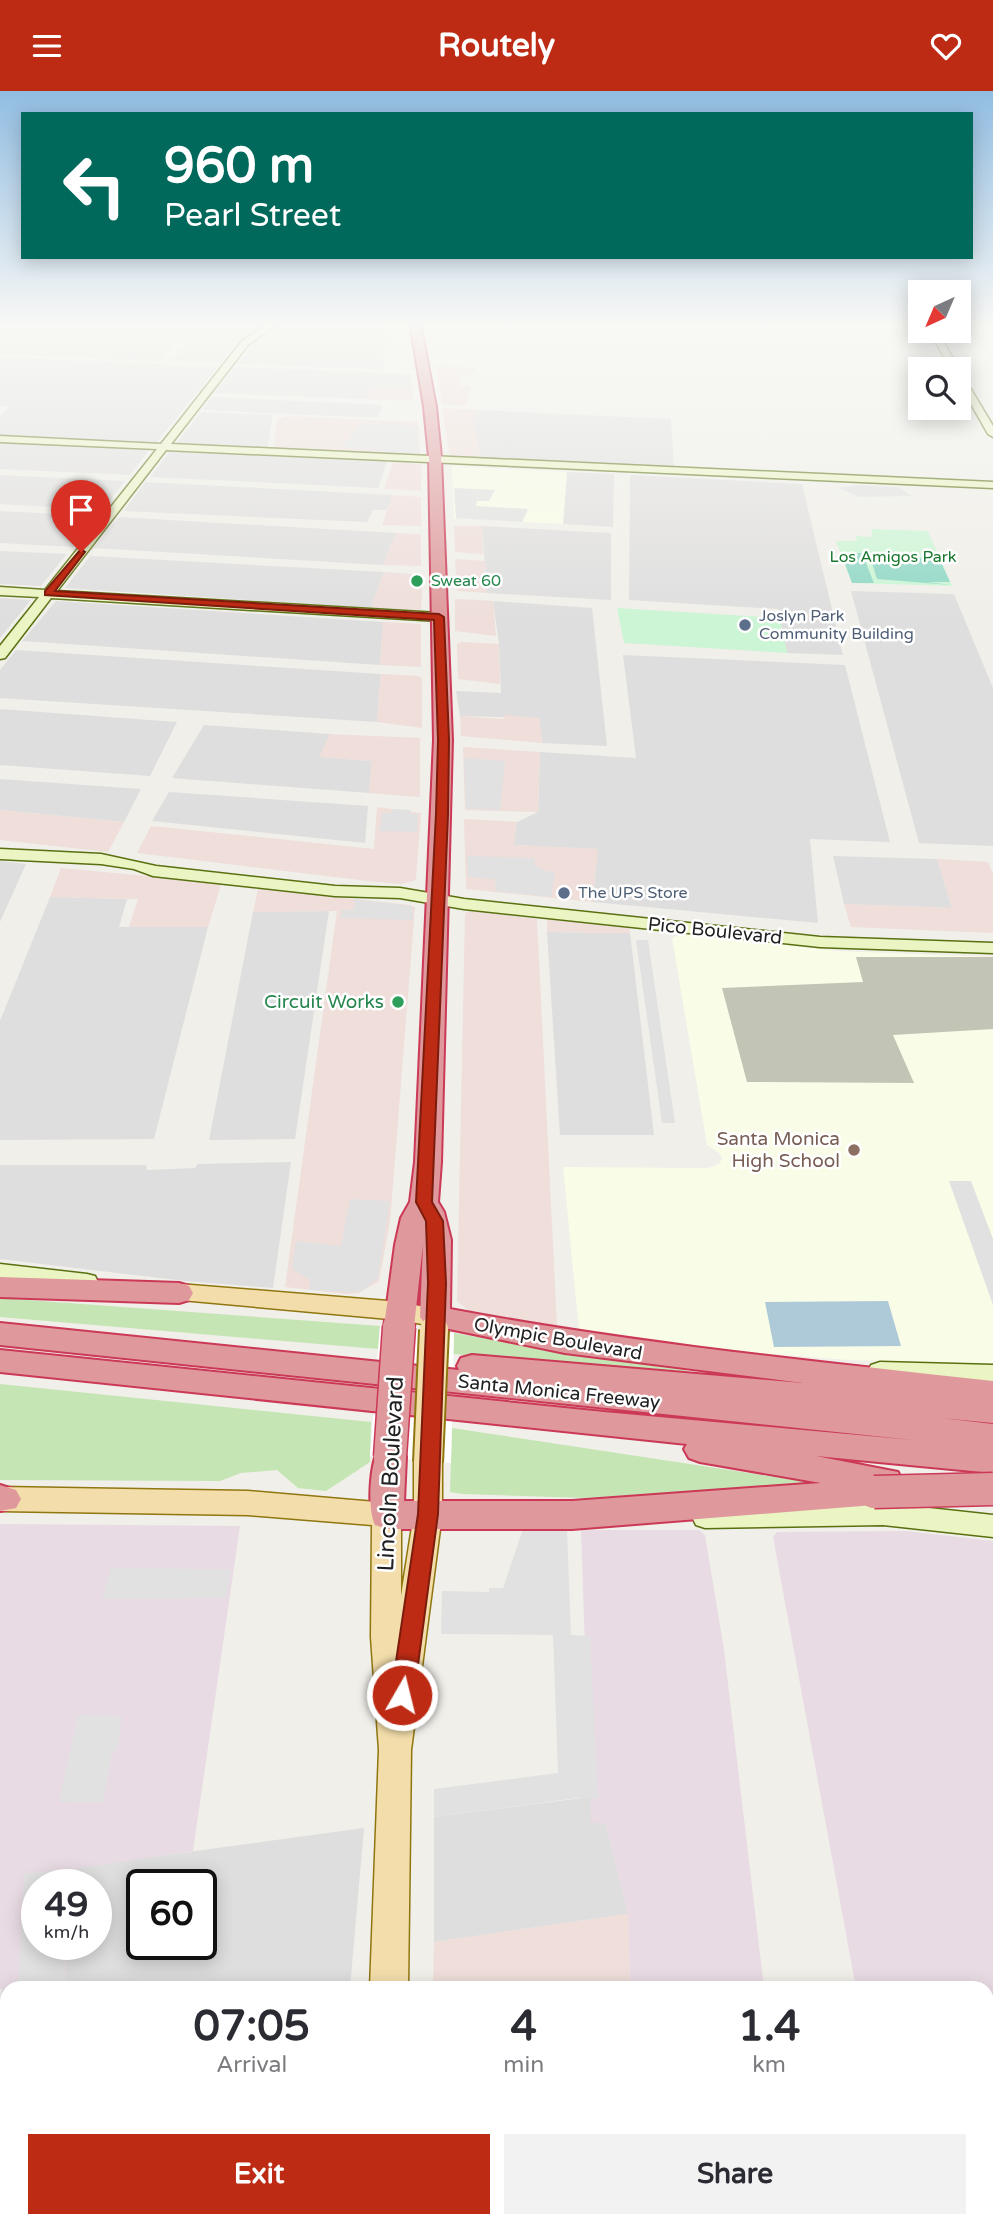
<!DOCTYPE html>
<html lang="en">
<head>
<meta charset="utf-8">
<style>
	:root { --surface:#fff; --page:#f2f2f3; --text:#2b2b33; --muted:#7c7c81; --accent:#be2b14 }
	body { margin:0; font-family:"Varela Round",sans-serif; background:var(--page); color:var(--text); height:100vh; display:flex; flex-direction:column; font-size:26px; white-space:nowrap }
	* { box-sizing:border-box; margin:0 }
	p { font-size:23px; color:var(--muted) }
	.icon { flex:none; width:38px; height:38px; fill:none; stroke:currentColor; stroke-width:2; stroke-linecap:round; stroke-linejoin:round }
	.map { position:relative; flex:1; overflow:hidden }
	.sheet { position:absolute; left:0px; top:1890px; width:994px; height:247px; display:flex; flex-direction:column; background:var(--surface); border-radius:21px 21px 0 0; box-shadow:0 4px 18px #0003 }
	.sheet>* { flex:none }
	.banner { position:absolute; left:21px; top:21px; width:952px; height:147px; border-radius:0px; box-shadow:0 4px 18px #0003; background:#00695c; color:#fff; overflow:hidden }
	.needle { width:46px; rotate:224deg }
	.controls { position:absolute; left:908px; top:189px; display:grid; gap:14px }
	.controls a { display:grid; place-items:center; width:63px; height:63px; border-radius:0px; background:var(--surface); box-shadow:0 4px 18px #0003; font-size:35px }
	.speed { position:absolute; left:21px; top:1778px; display:flex; gap:14px; font-size:35px; font-weight:700; text-align:center }
	.speed>* { display:grid; place-content:center; width:91px; height:91px; border-radius:50%; background:var(--surface); box-shadow:0 4px 18px #0003; line-height:1 }
	.speed small { font-size:18px; font-weight:400 }
	.speed .limit { border:4px solid #111; border-radius:10px; background:#fff; color:#111 }
	.pin { position:absolute; display:grid; place-items:center; width:60px; height:60px; color:#fff; margin:-72px -30px; border-radius:50% 50% 50% 0; rotate:-45deg; box-shadow:0 0 7px #0007 }
	.pin .icon { rotate:45deg }
	.me { position:absolute; width:77px; margin:-38px; rotate:8deg; stroke-linejoin:round; filter:drop-shadow(0 0 5px #0008) }
	.turn { display:flex; align-items:center; gap:24px; height:147px; padding:0 28px; font-size:32px }
	.turn .icon { width:91px; height:91px; stroke-width:2.5 }
	.turn b { display:block; font-size:49px; line-height:60px }
	.eta { display:flex; justify-content:space-evenly; align-items:center; height:119px; text-align:center }
	.eta b { font-size:42px; font-weight:700; line-height:49px }
	.action { display:flex; gap:14px; margin-top:auto; padding:14px 28px }
	.action a { flex:1; height:80px; border-radius:0px; background:var(--accent); color:#fff; font-size:28px; font-weight:700; line-height:80px; text-align:center }
	.action a+a { background:var(--page); color:var(--text) }
	header { display:flex; justify-content:space-between; align-items:center; height:91px; padding:0 28px; background:var(--accent); color:#fff; font-size:32px; font-weight:700 }
	.map>svg:first-child { display:block }
	.residential { fill:#dfdede; fill-rule:evenodd }
	.commercial { fill:#efdeda }
	.industrial { fill:#e9dbe4 }
	.education { fill:#f9fce6 }
	.construction { fill:#c2c4b5 }
	.grass { fill:#c5e5b4 }
	.park { fill:#cbf5d4 }
	.pitch { fill:#8fd7c5 }
	.parking { fill:#e1e1e1 }
	.water { fill:#aecad9 }
	.pier { fill:#fff }
	.lines { fill:none; stroke-linecap:round; stroke-linejoin:round }
	.secondary-casing { stroke:#597010; stroke-width:3 }
	.primary-casing { stroke:#8f760f; stroke-width:3 }
	.highway-casing { stroke:#cb3957; stroke-width:4 }
	.secondary { fill:#ebf4c3; fill-rule:evenodd }
	.primary { fill:#f3deab; fill-rule:evenodd }
	.highway { fill:#df999c; fill-rule:evenodd }
	.primary-bridge-casing { stroke:#8f760f; stroke-width:32; stroke-linecap:butt }
	.highway-bridge-casing { stroke:#cb3957; stroke-width:35; stroke-linecap:butt }
	.primary-bridge { stroke:#f3deab; stroke-width:28 }
	.highway-bridge { stroke:#df999c; stroke-width:32 }
	.route { fill:#be2b14; stroke:#7c1c0d; stroke-width:2 }
	.leisure-dot { fill:#2e9e5b; stroke:#fff; stroke-width:2.5 }
	.service-dot { fill:#5c6f8a; stroke:#fff; stroke-width:2.5 }
	.education-dot { fill:#8d6e63; stroke:#fff; stroke-width:2.5 }
	.labels { text-anchor:middle; dominant-baseline:central; stroke-width:5; stroke-linejoin:round; paint-order:stroke }
	.far-park-label { font-size:16px; fill:#17772c; stroke:#fff }
	.far-leisure-label { font-size:16px; fill:#27864d; stroke:#fff; text-anchor:start }
	.far-service-label { font-size:16px; fill:#4e5e75; stroke:#fff; text-anchor:start }
	.street-label { font-size:19px; fill:#212121; stroke:#fff }
	.leisure-label { font-size:19px; fill:#27864d; stroke:#fff; text-anchor:end }
	.education-label { font-size:19px; fill:#785e54; stroke:#fff; text-anchor:end }
	.near-street-label { font-size:23px; fill:#212121; stroke:#fff }
</style>
</head>
<body>
<header><svg class="icon" aria-label="menu" viewBox="0 0 24 24"><path d="M4 6h16M4 12h16M4 18h16"/></svg>Routely<svg class="icon" aria-label="heart" viewBox="0 0 24 24"><path d="M12 20l-8-8c-3-5 5-10 8-4 3-6 11-1 8 4z"/></svg></header>
<div class="map">
<svg width="993" height="2136" viewBox="0 0 993 2136">
	<rect width="100%" height="100%" fill="#f0efe9"/>
	<!-- residential -->
	<path class="residential" d="M0,231H270L255,243L240,249L221,272L171,270L196,242H188L160,270L0,263Z
		M282,231H380L384,249L389,250L381,267L386,268L381,278L238,273L253,253Z
		M0,266L218,276L156,352L0,345V325L10,315H0Z
		M235,276L408,283L411,284L412,296L372,297L364,308L213,302Z
		M212,306L383,314L377,327L202,319Z
		M477,319L671,328L674,378L481,369L473,331Z
		M201,321L273,324L267,357L176,353Z
		M0,351L149,359L130,384L0,378Z
		M170,360L387,371L378,397L150,386Z
		M567,381L614,383L613,436L563,433Z
		M0,384L125,390L102,419L0,413Z
		M630,384L802,393L843,564L787,562L778,518L629,509Z
		M145,391L392,404L387,419H373L367,431L124,420Z
		M0,420L98,425L73,456L0,452Z
		M119,426L396,442L383,474L93,457Z
		M482,435L611,442V509L487,502Z
		M0,460L67,463L41,495L0,493Z
		M90,465L384,481L371,517L65,497Z
		M851,500L954,503L993,597V755L919,752Z
		M0,507L31,509L0,547Z
		M56,510L383,531L380,574L22,550Z
		M493,510L592,517L607,655L542,652L539,627L460,625L456,600L501,602L499,553Z
		M16,559L381,583L377,631L0,607V579Z
		M623,564L845,574L890,751L810,748L818,832L593,811L597,758L513,754L517,731L538,721L540,661L636,667Z
		M0,618L177,631L150,685L0,674Z
		M204,634L330,643L320,666L372,670L369,702L172,687Z
		M0,688L141,698L124,731L0,719Z
		M169,701L368,715L365,752L152,730Z
		M833,765L937,768L952,817L844,813Z
		M0,770L26,773L0,831Z
		M50,806L127,808L119,836H208L154,1048L0,1049V930Z
		M329,820L295,1048L209,1049L253,821Z
		M547,841L630,842L654,1044H560Z
		M291,1071L273,1197L185,1190L0,1168V1074H146L147,1079L195,1077L198,1073Z
		M590,1706L606,1733L628,1823L434,1851V1726Z
		M364,1737L350,1897H64L69,1853H96V1794H75L77,1776ZM142,1794H201V1853H142Z
		M34,1892L40,1897H7V2009H0L2,1897Z"/>
	<!-- commercial -->
	<path class="commercial" d="M436,275L477,277L471,284H461L459,295H471L466,315L442,313Z
		M412,296L413,310L364,308L371,297Z
		M445,317L477,319L473,331L481,369L450,366L442,319Z
		M287,325L418,331L420,364L273,358L277,328Z
		M393,371L421,373V400L384,398Z
		M392,404L421,406V435L382,434Z
		M454,435H482L483,463L455,461Z
		M396,442L421,443V475L383,474Z
		M455,468L485,470L487,502L457,500Z
		M384,481L423,484L421,519L371,517Z
		M459,508L493,510L496,545L455,540V509Z
		M383,531L421,533V576L380,574Z
		M461,551L499,553L500,593L458,588L457,553Z
		M381,583L419,585L422,588V637L377,631Z
		M505,624L539,627L542,652L461,645L460,625L503,628Z
		M330,643L420,647V706L369,702L372,670L319,666Z
		M463,656L540,661L538,721L465,719Z
		M377,716L421,722L416,788L413,790L401,793L368,790L137,762L151,735L374,758Z
		M0,719L124,731L108,761L0,749Z
		M464,728L517,731L514,754L598,758L593,811L466,798Z
		M937,768L988,771L993,783V842L851,836L844,813L952,817Z
		M61,777L147,785L221,794L208,836H129L138,808L50,806Z
		M258,798L410,814L415,816L390,1131L379,1190L359,1202L346,1203L285,1196L337,820L253,821Z
		M470,820L537,828L557,1236L469,1220L457,1210L465,822Z
		M547,828L629,837L630,842L547,841Z
		M628,1823L630,1897H433L434,1851Z"/>
	<!-- industrial -->
	<path class="industrial" d="M0,1433L240,1435L193,1760L78,1777L75,1794H37V1853H69L64,1897L34,1892L0,1898Z
		M581,1439H699L705,1444L724,1559L764,1897H630L628,1823L606,1733L591,1731Z
		M906,1440L993,1450V2136H900L898,2130H987V1897H856L773,1446L777,1441Z
		M622,2130H793L794,2136H622Z"/>
	<!-- education -->
	<path class="education" d="M452,375L567,381L563,433L454,427Z
		M682,842L838,860L993,866V1273L848,1269L746,1261L579,1239L563,1076L708,1077L719,1073L722,1068L719,1062L707,1054L672,847Z"/>
	<!-- construction -->
	<path class="construction" d="M856,866H993V938L893,944L914,992L747,991L722,897L863,891Z"/>
	<!-- grass -->
	<path class="grass" d="M0,1207L380,1235L378,1258L0,1226Z
		M454,1242L584,1265L681,1277L693,1283L453,1263Z
		M0,1293L371,1331L370,1371L326,1400L298,1397L277,1379L241,1382L220,1390L0,1389Z
		M452,1337L821,1393L584,1407L463,1403L450,1401Z"/>
	<!-- park -->
	<path class="park" d="M871,438L928,440L952,495L852,492L836,450H857L856,445L873,446Z
		M617,517L780,527L787,562L624,552Z"/>
	<!-- pitch -->
	<path class="pitch" d="M841,462H862L874,492H852Z
		M873,462L907,464L941,471L950,491H927L951,494L877,488L872,472H876Z"/>
	<!-- parking -->
	<path class="parking" d="M362,332L417,335L419,360H414L420,362L388,364L390,360L341,357Z
		M857,394L898,396L912,405L859,406L839,397Z
		M454,397L495,399L489,410H477L476,415L528,418L522,431L456,427Z
		M464,667L505,670L500,719L466,718Z
		M393,718L410,719V723H418L417,741L379,740L382,722H391Z
		M467,765L535,767L534,774L546,780L555,781L551,806L496,800L495,788L468,786Z
		M355,808L412,815L413,829L340,827L342,819H353Z
		M636,849H648L675,1032H662Z
		M949,1090H971L993,1148V1214Z
		M350,1108L390,1110L378,1187L363,1199L354,1201L309,1199L310,1189L294,1179L292,1174L296,1150L341,1155Z
		M523,1438H567L571,1544L590,1545L598,1707H577L434,1726V1698L558,1682L553,1544L441,1543L442,1500L489,1501V1497H503Z
		M111,1477L231,1478L226,1507L102,1508Z
		M78,1624L122,1625L117,1659L112,1661L103,1712L59,1711Z
		M73,1777L72,1794H37V1853H67L64,1897H18L24,1783Z
		M987,2003H993V2136H939L938,2130L906,2131L905,2130H987Z
		M431,2130H622V2136H431Z"/>
	<!-- water -->
	<path class="water" d="M888,1210L901,1255L774,1256L765,1211Z"/>
	<!-- pier -->
	<path class="pier" d="M380,1235L454,1242L451,1372L370,1365Z"/>
	<g class="lines">
		<defs>
			<path id="secondary" d="M271,231H280L248,254L171,353L993,391V397L166,359L57,500L439,522L445,526L439,530L51,507L5,567L0,568V555L39,506L0,504V496L45,499L157,358L0,351V345L161,353L242,250Z
				M929,240H937L959,278H951Z
				M959,282L963,285L993,335V346L988,343L959,292Z
				M0,758L101,763L156,775L335,795L400,797L464,808L820,846L993,852V862L820,856L464,818L400,807L335,805L153,785L134,778L101,773L0,768Z
				M0,1173L87,1183L95,1185L98,1191L95,1197L87,1199L0,1189Z
				M880,1271L993,1274V1292L880,1289L871,1286L868,1280L871,1274Z
				M883,1412L993,1424V1446L883,1434L705,1437L696,1434L692,1426L696,1418L705,1415Z"/>
			<path id="primary" d="M179,1193L400,1211L444,1220C449,1228 448,1237 443,1246L434,1248L425,1246L422,1233L400,1229L170,1208L166,1202L170,1196Z
				M428,1360L438,1363L442,1371V1423L411,1659L408,1897H370L379,1659L371,1546L372,1434L248,1424L0,1420V1396L248,1400L387,1412L397,1416L401,1424V1505L414,1423V1371L418,1363Z
				M356,2130H396L397,2136H355Z"/>
			<path id="highway" d="M410,231H420L436,316L441,366L452,649L441,1071L438,1111L444,1121L451,1149L450,1218C630,1252 811,1270 993,1290V1332L941,1327L993,1333V1382L816,1365L898,1381L902,1390L898,1399L890,1402L886,1410L874,1414L572,1438H387L375,1434C367,1418 370,1373 379,1357L390,1353L401,1357L406,1366L404,1410H572L821,1392L700,1371L689,1367L684,1358L687,1353L0,1281V1259L604,1321L913,1349L0,1254V1232L459,1279L457,1275L461,1267L472,1264L803,1292L565,1262L425,1233L420,1226L423,1153L414,1236L409,1244L399,1247L389,1244L384,1236L395,1154L401,1127L410,1111L415,1071L434,649L429,366L424,316Z
				M0,1186L179,1192L189,1195L193,1202L189,1209L179,1212L0,1206Z
				M0,1394L16,1399L21,1408L16,1417L0,1420Z"/>
		</defs>
		<!-- secondary casing -->
		<use href="#secondary" class="secondary-casing"/>
		<!-- primary casing -->
		<use href="#primary" class="primary-casing"/>
		<!-- highway casing -->
		<use href="#highway" class="highway-casing"/>
		<!-- secondary -->
		<use href="#secondary" class="secondary"/>
		<!-- primary -->
		<use href="#primary" class="primary"/>
		<!-- highway -->
		<use href="#highway" class="highway"/>
		<defs>
			<path id="primary-bridge" d="M428,1371L434,1239"/>
			<path id="highway-bridge" d="M390,1366L399,1236
				M874,1401L993,1398"/>
		</defs>
		<!-- primary-bridge casing -->
		<use href="#primary-bridge" class="primary-bridge-casing"/>
		<!-- highway-bridge casing -->
		<use href="#highway-bridge" class="highway-bridge-casing"/>
		<!-- primary-bridge -->
		<use href="#primary-bridge" class="primary-bridge"/>
		<!-- highway-bridge -->
		<use href="#highway-bridge" class="highway-bridge"/>
	</g>
	<!-- sky -->
	<linearGradient id="sky" x2="0" y2="1"><stop stop-color="#91bde2"/><stop offset="0.44" stop-color="#f8f8f5"/><stop offset="1" stop-color="#f8f8f5" stop-opacity="0"/></linearGradient>
	<rect width="993" height="530" fill="url(#sky)"/>
	<!-- route -->
	<path class="route" d="M81,458L85,461L55,500L439,523L444,526L449,649L448,723L432,1111L443,1130L446,1192L438,1423L414,1604L410,1611L402,1614L395,1611L391,1604L418,1423L428,1192L426,1130L416,1111L436,723L438,649L434,529L45,504V500Z"/>
	<!-- markers -->
	<g class="leisure-dot">
		<circle cx="417" cy="490" r="7"/>
		<circle cx="398" cy="911" r="7"/>
	</g>
	<g class="service-dot">
		<circle cx="745" cy="534" r="7"/>
		<circle cx="564" cy="802" r="7"/>
	</g>
	<circle class="education-dot" cx="854" cy="1059" r="7"/>
	<g class="labels">
		<!-- far-park labels -->
		<g class="far-park-label">
			<text x="893" y="466">Los Amigos Park</text>
		</g>
		<!-- far-leisure labels -->
		<g class="far-leisure-label">
			<text x="431" y="490">Sweat 60</text>
		</g>
		<!-- far-service labels -->
		<g class="far-service-label">
			<text x="759" y="525">Joslyn Park<tspan x="759" dy="18">Community Building</tspan></text>
			<text x="578" y="802">The UPS Store</text>
		</g>
		<!-- street labels -->
		<g class="street-label">
			<text transform="translate(715 840) rotate(6)">Pico Boulevard</text>
			<text transform="translate(558 1248) rotate(10)">Olympic Boulevard</text>
			<text transform="translate(559 1301) rotate(6)">Santa Monica Freeway</text>
		</g>
		<!-- leisure labels -->
		<g class="leisure-label">
			<text x="384" y="911">Circuit Works</text>
		</g>
		<!-- education labels -->
		<g class="education-label">
			<text x="840" y="1048">Santa Monica<tspan x="840" dy="22">High School</tspan></text>
		</g>
		<!-- near-street labels -->
		<g class="near-street-label">
			<text transform="translate(391 1383) rotate(-87)">Lincoln Boulevard</text>
		</g>
	</g>
</svg>
<div class="controls">
<a><svg class="needle" viewBox="-14 -14 28 28"><path d="M0-13l5 13h-10z" fill="#e53935"/><path d="M0 13l5-13h-10z" fill="#7c7c81"/></svg></a>
<a><svg class="icon" aria-label="search" viewBox="0 0 24 24"><circle cx="10" cy="10" r="6"/><path d="M15 15l6 6"/></svg></a>
</div>
<div class="speed"><div>49<small>km/h</small></div><div class="limit">60</div></div>
<div class="pin" style="left:81px;top:461px;background:#d93025"><svg class="icon" aria-label="arrive" viewBox="0 0 24 24"><path d="M6 21V4h12l-3 4 3 4H6"/></svg></div>
<svg class="me" style="left:402px;top:1604px" viewBox="-20 -20 40 40"><circle r="17" fill="#be2b14" stroke="#fff" stroke-width="3"/><path d="M0-11L8 9 0 5-8 9z" fill="#fff"/></svg>
<div class="banner">
<div class="turn"><svg class="icon" aria-label="left" viewBox="0 0 24 24"><path d="M17 20v-9H6M10 6l-5 5 5 5"/></svg><div><b>960 m</b>Pearl Street</div></div>
</div>
<section class="sheet">
<div class="eta">
<div><b>07:05</b><p>Arrival</p></div>
<div><b>4</b><p>min</p></div>
<div><b>1.4</b><p>km</p></div>
</div>
<div class="action"><a>Exit</a><a>Share</a></div>
</section>
</div>
</body>
</html>
